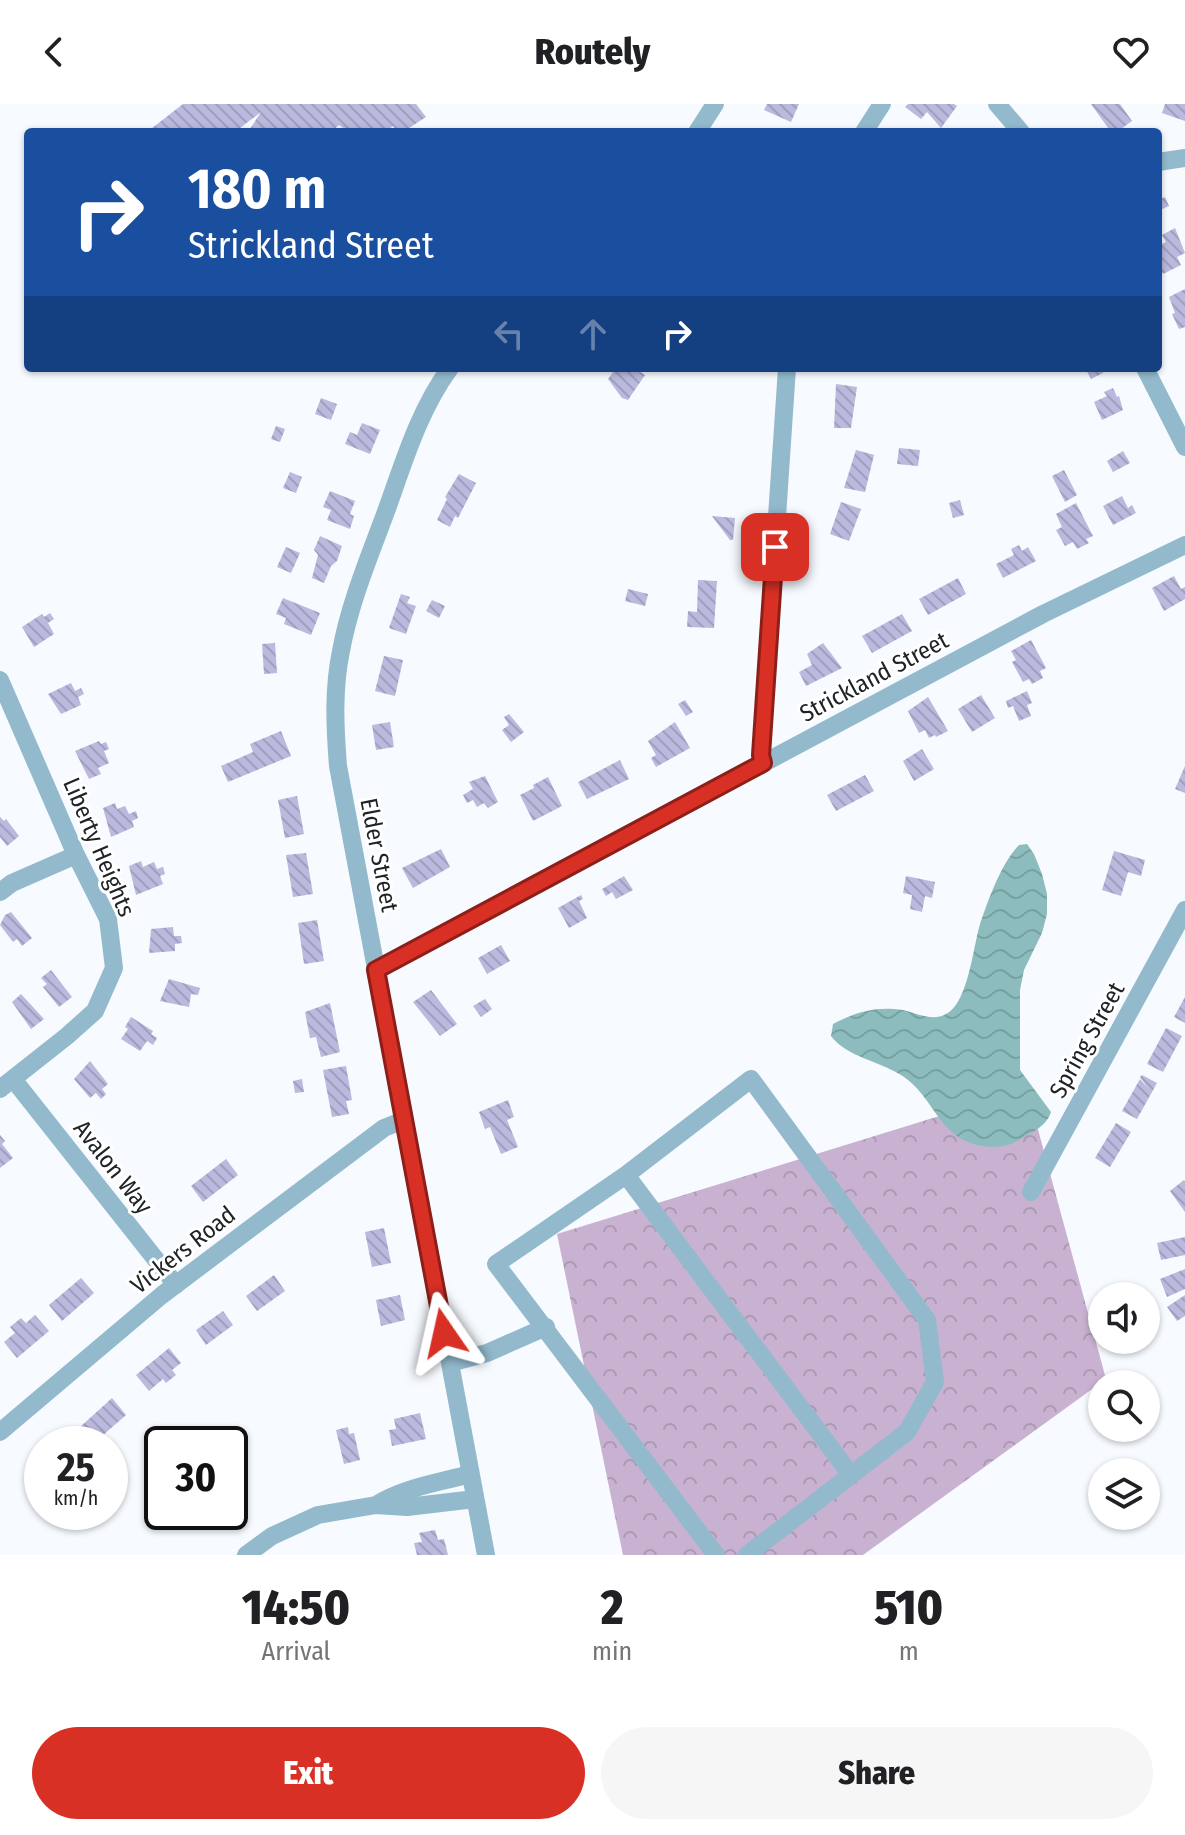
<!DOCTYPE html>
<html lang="en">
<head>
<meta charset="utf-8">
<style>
	:root { --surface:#fff; --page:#f6f6f6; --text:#202124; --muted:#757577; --accent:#d93025 }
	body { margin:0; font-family:"Fira Sans Condensed",sans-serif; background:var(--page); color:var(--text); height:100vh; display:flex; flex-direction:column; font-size:30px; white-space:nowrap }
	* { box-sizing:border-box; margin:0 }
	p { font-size:26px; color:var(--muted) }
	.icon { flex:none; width:44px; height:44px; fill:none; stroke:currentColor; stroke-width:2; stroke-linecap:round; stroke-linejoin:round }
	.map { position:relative; height:1451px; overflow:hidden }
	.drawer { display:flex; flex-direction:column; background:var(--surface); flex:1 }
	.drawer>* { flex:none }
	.banner { position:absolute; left:24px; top:24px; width:1138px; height:244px; border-radius:8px; box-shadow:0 2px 6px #0004; background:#1a4fa0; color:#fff; overflow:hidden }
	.controls { position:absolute; left:1088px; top:1178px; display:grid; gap:16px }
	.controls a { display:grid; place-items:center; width:72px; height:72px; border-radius:50%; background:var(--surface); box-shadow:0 2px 6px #0004; font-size:40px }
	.speed { position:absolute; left:24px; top:1322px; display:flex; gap:16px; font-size:40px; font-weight:700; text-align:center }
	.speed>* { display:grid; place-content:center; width:104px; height:104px; border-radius:50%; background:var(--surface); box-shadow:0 2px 6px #0004; line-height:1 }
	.speed small { font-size:20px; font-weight:400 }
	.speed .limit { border:4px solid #111; border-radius:12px; background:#fff; color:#111 }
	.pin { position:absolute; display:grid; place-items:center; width:68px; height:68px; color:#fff; margin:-34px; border-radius:16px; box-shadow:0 4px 12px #0006 }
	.me { position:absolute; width:88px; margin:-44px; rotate:349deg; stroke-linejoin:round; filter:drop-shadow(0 0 6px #0008) }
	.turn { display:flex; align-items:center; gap:28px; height:168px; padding:0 32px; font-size:36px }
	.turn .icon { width:104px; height:104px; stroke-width:2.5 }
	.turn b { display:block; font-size:56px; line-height:68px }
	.lanes { display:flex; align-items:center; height:76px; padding:0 32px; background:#0003; justify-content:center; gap:40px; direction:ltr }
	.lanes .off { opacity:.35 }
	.eta { display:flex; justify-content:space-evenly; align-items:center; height:136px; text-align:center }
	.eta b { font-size:48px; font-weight:800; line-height:56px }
	.action { display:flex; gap:16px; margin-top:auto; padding:16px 32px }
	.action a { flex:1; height:92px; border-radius:48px; background:var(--accent); color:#fff; font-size:32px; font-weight:800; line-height:92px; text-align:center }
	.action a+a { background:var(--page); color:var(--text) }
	header { display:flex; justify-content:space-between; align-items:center; height:104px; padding:0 32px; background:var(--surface); font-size:36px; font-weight:800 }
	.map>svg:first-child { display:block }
	.forest { fill:url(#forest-crowns) }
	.water { fill:url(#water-waves) }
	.building { fill:url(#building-back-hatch) }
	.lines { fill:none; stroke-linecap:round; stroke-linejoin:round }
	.minor { stroke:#92bacc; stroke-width:18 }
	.route-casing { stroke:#8d1f18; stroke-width:20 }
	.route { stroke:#d93025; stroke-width:14 }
	.labels { text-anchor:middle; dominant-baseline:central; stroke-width:6; stroke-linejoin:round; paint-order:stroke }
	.street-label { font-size:24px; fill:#202326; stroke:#fff }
</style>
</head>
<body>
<header><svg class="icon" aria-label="back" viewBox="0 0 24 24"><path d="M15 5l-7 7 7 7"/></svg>Routely<svg class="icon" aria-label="heart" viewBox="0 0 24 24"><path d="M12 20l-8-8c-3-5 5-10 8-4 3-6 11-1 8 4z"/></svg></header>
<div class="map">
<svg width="1185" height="1451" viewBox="0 0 1185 1451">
	<defs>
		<pattern id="forest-crowns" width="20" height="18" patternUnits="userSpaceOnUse" patternTransform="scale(2)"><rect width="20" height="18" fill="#c9b2d1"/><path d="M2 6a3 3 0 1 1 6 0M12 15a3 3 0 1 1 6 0" fill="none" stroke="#ac99b3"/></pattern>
		<pattern id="water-waves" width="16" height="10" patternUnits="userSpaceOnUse" patternTransform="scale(2)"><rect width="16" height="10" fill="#8cbcbd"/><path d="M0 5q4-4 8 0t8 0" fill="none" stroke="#78a1a2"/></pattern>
		<pattern id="building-back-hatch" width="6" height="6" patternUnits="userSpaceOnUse" patternTransform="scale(2)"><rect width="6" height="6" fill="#bbb9dd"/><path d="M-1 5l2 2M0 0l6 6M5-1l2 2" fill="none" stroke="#a09fbe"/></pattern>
	</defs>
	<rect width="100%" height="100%" fill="#f7fafe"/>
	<!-- forest -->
	<path class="forest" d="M1027,985L1106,1275L863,1451H623L557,1130Z"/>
	<!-- water -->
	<path class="water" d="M1027,740L1034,750L1042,770L1047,790V810L1042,829L1024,866L1020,886V966L1051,1008C1046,1023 1032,1028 1019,1036C1008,1043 996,1044 983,1042C938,1036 935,992 901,971C879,957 847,953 831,932L833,920C856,908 875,902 903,906C916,909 931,917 944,911C969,902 973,840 981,817C990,792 1001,760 1019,741Z"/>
	<!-- building -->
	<path class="building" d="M183,0H416L426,13L403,28H398L393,22L385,28H349L339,21L331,28H248L261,8L235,28H147Z
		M767,0H799L791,18L764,6Z
		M908,0H954L957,2L941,24L927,8L921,15L905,3Z
		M1091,0H1120L1132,17L1121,25L1123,28H1111Z
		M1165,0H1185V17L1162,9Z
		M1165,93L1169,102L1158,107V96Z
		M1175,124L1185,149L1177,153L1181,161L1163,170L1158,160V142L1166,138L1162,131Z
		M1185,185V223L1179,225L1172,210L1175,209L1169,193Z
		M616,264H634L645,271L628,296L622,294L608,275Z
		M1085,264H1101L1103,269L1091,275Z
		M836,280L857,283L851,324H834Z
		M1113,284L1117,293L1119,292L1123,306L1102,316L1094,298L1107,292L1104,288Z
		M321,294L337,300L331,316L315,310Z
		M362,319L380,326L370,350L345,340L350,328L357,331Z
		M276,322L285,325L280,338L271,335Z
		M899,344L920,346L918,362L897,360Z
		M856,346L874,351L865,388L844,384Z
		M1123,347L1130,359L1113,368L1107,357Z
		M1064,366L1077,391L1065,398L1052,372Z
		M290,368L302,373L296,389L283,384Z
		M459,370L476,379L458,414L455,412L450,423L437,416L447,395L445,393Z
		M330,387L355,397L350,410L354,412L350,425L327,416L331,406L323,403Z
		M1122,392L1128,404L1132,401L1136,409L1113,421L1103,402Z
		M960,396L964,411L953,414L949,399Z
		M841,398L861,405L849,437L830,430Z
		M1076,399L1093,432L1086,435L1089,439L1077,445L1073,438L1065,442L1056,426L1062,423L1056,410Z
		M712,412L735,414L733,436H730Z
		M320,432L342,442L337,457L331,462L324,479L312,474L318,451L314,446Z
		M1019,441L1022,447L1028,443L1036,457L1003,474L996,460L1014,451L1011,445Z
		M286,443L300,449L291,469L277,463Z
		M1174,472L1181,485L1185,483V495L1164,507L1152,484Z
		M958,474L966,490L928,511L919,495Z
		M698,476L717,477L714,524L687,523L688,507L697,508Z
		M628,485L648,490L645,502L625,497Z
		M401,490L410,493L407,499L416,502L406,530L389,524Z
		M283,494L320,509L311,531L284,520L286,514L276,510Z
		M432,496L445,502L439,514L426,507Z
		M50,509L54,515L48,519L54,530L34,543L22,523L42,510L44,513Z
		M902,510L912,527L872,549L862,532Z
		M1031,536L1046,564L1040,567L1043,574L1032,580L1029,575L1023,578L1012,558L1016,556L1011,547Z
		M275,539L277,569L264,570L262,540Z
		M823,539L842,564L806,582L799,568L812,561L807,550Z
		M384,552L403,556L395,592L375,587Z
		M71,579L75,587L81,584L84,590L78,593L81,601L61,610L48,590Z
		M1027,587L1032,599L1027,601L1031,612L1019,617L1013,602L1008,604L1006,597Z
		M981,591L995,614L972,628L958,605Z
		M928,593L948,627L936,633L935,631L929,634L925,626L919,629L908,607Z
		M685,596L693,608L686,612L678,600Z
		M509,610L524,628L511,638L502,626L509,621L504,613Z
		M390,618L394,643L376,646L372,621Z
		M675,618L690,644L656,663L651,654L656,651L648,637Z
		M281,627L291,652L228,678L221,662L253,648L250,640Z
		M99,637L101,640L106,638L109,645L104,647L109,659L98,664L101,670L89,675L75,647Z
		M922,645L934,665L914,677L903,657Z
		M620,656L629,675L587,695L578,678Z
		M1185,662V689L1175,685Z
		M865,671L874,687L836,707L827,691Z
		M485,672L498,698L488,704L484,699L477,703L473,696L467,699L463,691L473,685L469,678Z
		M548,673L562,702L533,717L520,691L534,684L533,681Z
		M297,692L304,730L285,734L278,696Z
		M115,699L117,705L125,702L129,710L136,707L138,714L132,717L134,723L111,733L103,704Z
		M0,713L4,717L6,715L19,732L7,742L0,733Z
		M441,745L450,763L413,784L402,764Z
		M1114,747L1145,756L1141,772L1128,768L1121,792L1102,786Z
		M306,749L313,790L293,793L286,751Z
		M141,757L143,763L154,758L157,765L163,763L165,770L160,772L163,780L136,791L129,762Z
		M624,772L633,786L616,795L612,788L606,792L602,785Z
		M906,772L935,778L932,794L925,792L922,808L910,805L912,791L903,789Z
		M581,791L583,795L579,797L587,814L569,824L558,804Z
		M11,808L32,834L22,842L17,835L13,838L0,821L5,811Z
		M317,816L324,857L304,860L298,819Z
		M173,823L174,832H181L182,839L175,840V847L149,849L151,825Z
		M501,841L510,857L487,870L478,854Z
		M51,866L72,893L59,903L43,883L47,880L41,874Z
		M169,875L200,884L198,891L191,890L189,903L160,897Z
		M431,886L457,920L440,932L413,898Z
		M21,890L44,915L31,925L12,898Z
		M1185,893V919L1174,913Z
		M485,895L492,905L481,913L473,902Z
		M330,899L340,948L321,953L316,933L310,934L305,908Z
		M131,913L153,927L151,930L157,934L153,941L147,937L140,947L121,935L128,925L125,923Z
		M1166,924L1182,932L1163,968L1147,960Z
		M90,957L108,980L102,985L106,990L101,995L96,989L90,994L74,975Z
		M346,962L352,996L346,997L349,1010L332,1013L323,966Z
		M1142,971L1157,979L1137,1015L1122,1007L1140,975L1148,984L1140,973Z
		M302,975L304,988L295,989L293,977Z
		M508,996L514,1013L507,1016L518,1043L501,1050L490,1023L485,1025L479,1008Z
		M1116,1019L1131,1028L1110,1063L1095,1054Z
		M0,1031L5,1037L2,1040L13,1054L0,1064Z
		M226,1055L238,1071L203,1098L191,1082Z
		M1184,1076L1185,1078V1108L1170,1087Z
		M384,1124L391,1159L372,1163L365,1128Z
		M1185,1133V1151L1161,1156L1157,1139Z
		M1185,1165V1185L1167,1193L1160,1175Z
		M274,1171L285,1187L257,1207L246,1192Z
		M81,1174L94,1189L62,1217L49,1201Z
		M400,1191L405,1216L381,1222L376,1196Z
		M1185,1191V1212L1177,1217L1167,1203Z
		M223,1207L233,1221L206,1241L196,1226Z
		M35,1211L49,1227L17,1254L4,1238L15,1229L10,1223L21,1214L26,1219Z
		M169,1244L181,1259L172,1266L176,1271L166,1279L163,1275L149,1287L136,1271Z
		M112,1294L126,1311L93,1340L79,1324Z
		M420,1309L426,1335L392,1342L389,1326L396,1325L394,1315Z
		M167,1322L172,1338L163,1340L158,1325Z
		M348,1323L349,1330L354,1329L360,1356L344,1360L336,1326Z
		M42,1357V1385L28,1369Z
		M435,1426L438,1436L444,1435L448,1451H417L414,1439L422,1438L419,1429Z"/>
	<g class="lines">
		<!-- minor -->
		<path class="minor" d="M997,0L1021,28
			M697,28L715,0
			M864,28L882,0
			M1158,58L1185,54
			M450,264C420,305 405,354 388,402C371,449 350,497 341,547C333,585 335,624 338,662L486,1451
			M1145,264L1185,343
			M0,576L76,751L108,815L114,864L95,907L67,932L0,985
			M763,659L761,651L787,264
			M0,788L12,779L76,751
			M376,866L1043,510L1185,441
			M13,975L176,1181
			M626,1071L751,975L927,1216L935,1278L907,1328L851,1371
			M1031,1088L1185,806
			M450,1259L487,1249L546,1223
			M0,1328L162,1191L384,1024L404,1016
			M376,1401C405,1383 438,1379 470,1370
			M246,1451L272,1432L318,1411L376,1401L407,1403L475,1395
			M716,1451L496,1160L626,1071L851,1371L747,1451"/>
	</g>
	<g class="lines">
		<defs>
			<path id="route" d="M444,1229L376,866L763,659L761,651L775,443"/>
		</defs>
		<!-- route casing -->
		<use href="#route" class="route-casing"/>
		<!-- route -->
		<use href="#route" class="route"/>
	</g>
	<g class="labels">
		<!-- street labels -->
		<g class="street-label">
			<text transform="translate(874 573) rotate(-28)">Strickland Street</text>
			<text transform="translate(99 743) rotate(67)">Liberty Heights</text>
			<text transform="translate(379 751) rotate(79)">Elder Street</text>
			<text transform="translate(1087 936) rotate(-61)">Spring Street</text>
			<text transform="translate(113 1063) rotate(52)">Avalon Way</text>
			<text transform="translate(183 1146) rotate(-38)">Vickers Road</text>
		</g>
	</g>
</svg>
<div class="controls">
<a><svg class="icon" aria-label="sound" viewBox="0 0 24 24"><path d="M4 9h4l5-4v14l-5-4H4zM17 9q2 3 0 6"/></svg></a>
<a><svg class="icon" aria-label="search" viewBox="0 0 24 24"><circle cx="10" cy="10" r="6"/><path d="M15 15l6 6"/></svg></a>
<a><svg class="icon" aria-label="layers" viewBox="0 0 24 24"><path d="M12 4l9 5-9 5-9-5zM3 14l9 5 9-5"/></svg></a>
</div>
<div class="speed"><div>25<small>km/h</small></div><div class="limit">30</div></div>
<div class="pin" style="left:775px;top:443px;background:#d93025"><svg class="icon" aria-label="arrive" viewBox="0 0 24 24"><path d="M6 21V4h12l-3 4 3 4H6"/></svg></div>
<svg class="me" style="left:444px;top:1229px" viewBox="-20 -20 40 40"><path d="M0-17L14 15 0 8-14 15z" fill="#d93025" stroke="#fff" stroke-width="4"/></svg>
<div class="banner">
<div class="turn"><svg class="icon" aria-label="right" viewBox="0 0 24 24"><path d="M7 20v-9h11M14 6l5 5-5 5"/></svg><div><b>180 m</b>Strickland Street</div></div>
<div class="lanes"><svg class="icon off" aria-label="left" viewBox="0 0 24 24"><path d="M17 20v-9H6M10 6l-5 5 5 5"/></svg><svg class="icon off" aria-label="ahead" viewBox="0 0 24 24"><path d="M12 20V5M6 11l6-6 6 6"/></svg><svg class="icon" aria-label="right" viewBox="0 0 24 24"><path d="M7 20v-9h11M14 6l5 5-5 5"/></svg></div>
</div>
</div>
<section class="drawer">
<div class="eta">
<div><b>14:50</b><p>Arrival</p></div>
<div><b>2</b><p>min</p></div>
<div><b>510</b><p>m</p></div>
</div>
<div class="action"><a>Exit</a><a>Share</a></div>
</section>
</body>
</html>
